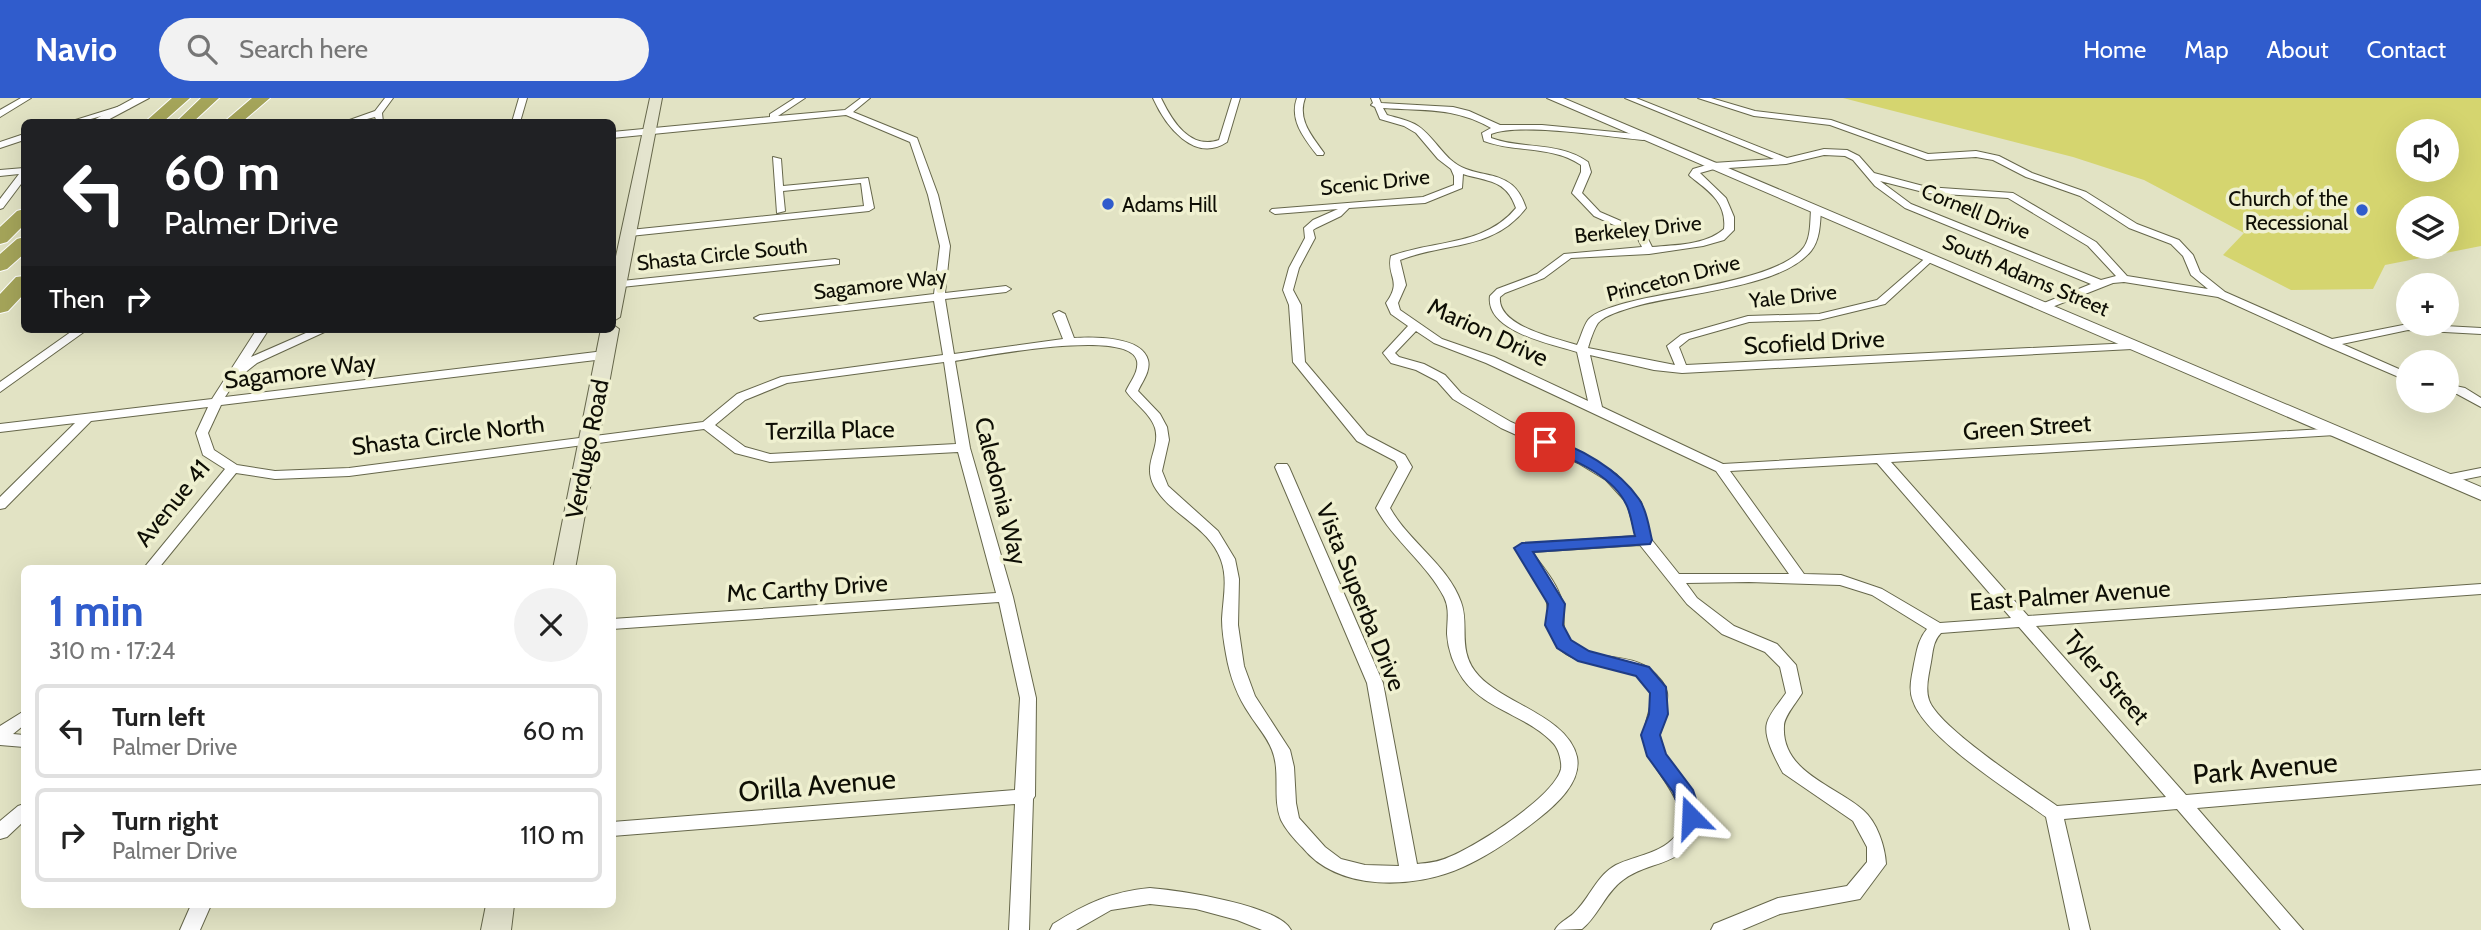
<!DOCTYPE html>
<html lang="en">
<head>
<meta charset="utf-8">
<style>
	:root { --surface:#fff; --page:#f2f2f2; --text:#222; --muted:#767676; --line:#e0e0e0; --accent:#305ccc }
	body { margin:0; font-family:Cabin,sans-serif; background:var(--page); color:var(--text); height:100vh; display:flex; flex-direction:column; font-size:26px; white-space:nowrap }
	* { box-sizing:border-box; margin:0 }
	p { font-size:23px; color:var(--muted) }
	.icon { flex:none; width:38px; height:38px; fill:none; stroke:currentColor; stroke-width:2; stroke-linecap:round; stroke-linejoin:round }
	.map { position:relative; flex:1; overflow:hidden }
	.drawer { position:absolute; left:21px; top:467px; width:595px; height:343px; display:flex; flex-direction:column; background:var(--surface); border-radius:10px; box-shadow:0 7px 28px #0002 }
	.drawer>* { flex:none }
	.hud { position:absolute; left:21px; top:21px; width:595px; height:214px; border-radius:10px; box-shadow:0 7px 28px #0002; background:#202124; color:#fff; overflow:hidden }
	.buttons { position:absolute; left:2396px; top:21px; display:grid; gap:14px }
	.buttons a { display:grid; place-items:center; width:63px; height:63px; border-radius:50%; background:var(--surface); box-shadow:0 7px 28px #0002; font-size:35px }
	.pin { position:absolute; display:grid; place-items:center; width:60px; height:60px; color:#fff; margin:-30px; border-radius:14px; box-shadow:0 4px 10px #0006 }
	.me { position:absolute; width:77px; margin:-38px; rotate:339deg; stroke-linejoin:round; filter:drop-shadow(0 0 5px #0008) }
	.turn { display:flex; align-items:center; gap:24px; height:147px; padding:0 28px; font-size:32px }
	.turn .icon { width:91px; height:91px; stroke-width:2.5 }
	.turn b { display:block; font-size:49px; line-height:60px }
	.then { display:flex; align-items:center; height:66px; padding:0 28px; background:#0003; gap:14px; font-size:26px }
	.round { display:grid; place-items:center; flex:none; width:74px; height:74px; border-radius:37px; background:var(--page) }
	.head { display:flex; align-items:center; justify-content:space-between; height:119px; padding:0 28px }
	h1 { font-size:42px; font-weight:700; line-height:52px; color:var(--accent) }
	ul { padding:0; list-style:none }
	li { display:flex; align-items:center; gap:21px; height:94px; margin:0 14px 10px; padding:0 14px; border:4px solid var(--line); border-radius:10px }
	li div { flex:1 }
	li b { display:block; font-size:26px }
	li em { font-style:normal }
	header { display:flex; align-items:center; gap:42px; box-sizing:border-box; height:98px; padding:0 35px; background:var(--accent); color:#fff }
	header strong { font-size:33px }
	nav { display:flex; gap:38px; margin-inline-start:auto; font-size:24px }
	.search { width:490px; height:63px; background:var(--page); display:flex; align-items:center; gap:18px; box-sizing:border-box; padding:0 24px; border-radius:38px; color:var(--muted); font-size:26px }
	.map>svg:first-child { display:block }
	.green { fill:#d5d56f; fill-rule:evenodd }
	.lines { fill:none; stroke-linecap:round; stroke-linejoin:round }
	.minor-casing { stroke:#66674b; stroke-width:2 }
	.tertiary-casing { stroke:#66674b; stroke-width:2 }
	.secondary-casing { stroke:#66674b; stroke-width:2 }
	.motorway-casing { stroke:#fff; stroke-width:2 }
	.minor { fill:#fff; fill-rule:evenodd }
	.tertiary { fill:#fff; fill-rule:evenodd }
	.secondary { fill:#e4e4ce; fill-rule:evenodd }
	.motorway { fill:#a5a55a; fill-rule:evenodd }
	.route { fill:#305ccc; stroke:#1f3c85; stroke-width:2 }
	.poi-dot { fill:#305ccc; stroke:#eff0d0; stroke-width:2.5 }
	.labels { text-anchor:middle; dominant-baseline:central; stroke-width:7; stroke-linejoin:round; paint-order:stroke }
	.far-street-label { font-size:21px; fill:#0e0e05; stroke:#eff0d0 }
	.far-poi-label { font-size:21px; fill:#0e0e05; stroke:#eff0d0; text-anchor:end }
	.street-label { font-size:24px; fill:#0e0e05; stroke:#eff0d0 }
	.near-street-label { font-size:28px; fill:#0e0e05; stroke:#eff0d0 }
</style>
</head>
<body>
<header>
<strong>Navio</strong>
<div class="search"><svg class="icon" aria-label="search" viewBox="0 0 24 24"><circle cx="10" cy="10" r="6"/><path d="M15 15l6 6"/></svg>Search here</div>
<nav><a>Home</a><a>Map</a><a>About</a><a>Contact</a></nav>
</header>
<div class="map">
<svg width="2481" height="832" viewBox="0 0 2481 832">
	<rect width="100%" height="100%" fill="#e2e3c4"/>
	<!-- green -->
	<path class="green" d="M1843,0H2481V148L2385,167L2373,191L2291,192L2223,157L2244,135L2144,82L2073,59ZM2408,33H2446V72H2408ZM2408,110H2446V149H2408Z"/>
	<g class="lines">
		<defs>
			<path id="minor" d="M21,0H31L0,19V12Z
				M385,0H393L382,15L383,24H377L375,19L355,24H344L375,13Z
				M519,0H527L520,24H512Z
				M795,0H805L778,18L845,12L861,0H870L853,14L917,40L938,97L950,148L945,195L1006,188L1011,191L1006,194L945,201L954,256L1063,241L1053,216L1059,213L1065,216L1074,240C1093,239 1142,238 1148,262C1151,273 1142,284 1138,293L1160,316L1167,329L1169,342L1162,373L1168,388L1218,433L1235,461L1239,481L1238,527L1244,568L1255,598L1290,652L1294,669L1296,705L1299,720L1325,749L1341,761L1365,767L1399,768L1367,585L1275,369L1277,366H1287L1289,369L1383,585L1417,766C1428,765 1439,764 1449,759C1475,749 1554,699 1561,671C1562,664 1559,652 1554,646C1529,618 1485,612 1463,581C1454,568 1448,552 1447,536C1447,523 1450,511 1444,499C1427,466 1394,443 1376,410L1398,369L1395,363L1357,343L1293,264L1289,207L1283,192L1289,170L1305,140L1304,130L1313,122L1338,111L1275,116L1270,113L1272,111L1423,99L1454,87V78L1451,71L1438,61L1416,35L1404,28L1380,21L1375,9L1371,7L1373,5L1371,0H1379L1381,5L1453,9L1469,13L1500,27H1542L1646,37V41L1643,42C1609,39 1519,24 1491,36V40C1524,52 1558,43 1588,64L1591,74L1582,95L1600,114L1644,133L1652,149C1676,147 1706,147 1724,131C1727,105 1709,93 1691,79L1689,77L1693,71L1713,65L1774,61L1625,0H1636L1787,60L1824,51L1847,52L1859,58L1874,75L1927,89L2013,95L2096,144L2127,178L2208,191L2191,177L2183,158L2171,146L2129,130L2080,98L2026,79L1993,62L1976,59L1927,62L1830,27L1754,18L1698,0H1711L1755,13L1831,22L1928,56L1976,53L1999,58L2032,75L2086,94L2137,126L2179,142L2193,157L2200,174L2225,194L2332,241L2408,226L2481,230V236L2408,232L2342,246L2408,275V283L2324,247L2218,199L2124,184L2113,185L2047,211H2039V207L2091,186L1905,110L1875,88L1853,62L1845,58L1824,57L1786,66L1714,71L1700,75L1726,100L1734,119V132L1724,142L1703,148L1649,156L1571,160L1544,180L1505,195L1500,199C1497,228 1555,240 1577,247C1581,239 1583,229 1588,222C1594,214 1612,209 1622,206C1664,193 1780,183 1804,149C1811,139 1810,124 1811,112L1816,109L1821,112C1820,126 1820,142 1811,153C1780,191 1679,195 1633,209C1623,212 1605,217 1598,225C1594,231 1590,243 1588,250L1675,267L1667,248L1681,237L1748,218L1819,216L1877,202L1929,157L1933,158V162L1885,206L1819,222L1749,224L1689,241L1679,249L1686,267L2132,245L2138,248L2132,251L1682,275L1654,272L1590,257L1602,309L1723,366L2340,330L2341,333L2335,337L1891,364L2028,518L2481,486V496L2036,528L2186,697L2481,672V686L2197,710L2303,832H2281L2177,711L2064,721L2090,832H2070L2046,719C2013,695 1925,640 1913,603C1908,591 1912,578 1914,566C1917,552 1918,542 1927,531L1872,497L1840,487L1749,484L1686,485L1697,500L1734,528L1777,546L1796,567L1802,595C1797,604 1784,618 1784,628C1781,674 1836,688 1863,712C1877,724 1885,748 1886,766L1860,801L1780,816L1742,832H1711L1714,826L1778,800L1847,788L1867,764V749L1853,723L1783,675C1776,662 1763,639 1767,625C1770,615 1780,604 1786,595L1780,569L1765,554L1722,536L1687,506L1640,447L1532,454C1543,469 1557,485 1562,503C1566,515 1560,529 1568,540C1585,565 1627,553 1650,571C1684,599 1657,611 1660,639C1662,665 1688,685 1697,709C1700,718 1700,726 1696,735C1680,770 1649,762 1623,782C1605,795 1599,817 1582,831L1555,832C1559,824 1568,821 1574,815C1590,800 1596,778 1616,767C1636,757 1662,756 1677,736C1694,713 1657,676 1648,656C1635,629 1659,609 1648,589C1632,559 1586,573 1562,553C1543,537 1553,515 1544,495C1536,479 1524,465 1515,450L1522,446L1636,438L1627,405L1606,382L1578,365L1501,330L1453,301L1437,283L1416,272L1391,265L1383,255L1408,228L1391,216L1386,205C1403,182 1386,179 1391,158C1434,142 1485,148 1516,110C1506,81 1488,84 1463,76L1462,90L1425,105L1349,110L1341,118L1316,130L1313,132L1315,140L1299,170L1293,192L1301,207L1305,264L1367,337L1405,357L1412,369L1390,410C1409,444 1448,467 1461,504C1470,528 1456,553 1479,578C1505,606 1568,619 1577,659C1582,684 1556,707 1538,721C1515,739 1490,757 1463,769C1415,791 1339,794 1303,750C1295,742 1286,732 1281,722C1272,700 1281,674 1272,652C1267,639 1257,628 1250,617C1237,598 1230,579 1226,556C1224,545 1222,533 1222,521C1223,501 1228,481 1221,462C1209,428 1171,418 1154,388C1142,365 1161,351 1155,330C1151,316 1134,305 1126,293C1130,284 1139,274 1137,263C1130,229 981,259 955,263L970,350L1013,499L1036,600L1035,698L1033,701L1029,832H1009L1015,706L612,738V724L1015,692L1020,600L999,504L612,531V521L996,495L958,354L770,364L735,355L704,331L349,378L275,381L236,375L158,471H143L225,371L203,357L196,335L208,309L91,323L5,410L0,411V399L75,325L0,334V326L212,301L257,231H269L251,259L315,231H331L257,265L237,281L225,299L604,253L610,257L604,261L221,307L208,335L214,352L237,367L275,373L349,370L703,324L737,296L781,279L943,257L934,203L760,223L754,220L760,217L934,196L940,148L928,97L910,44L846,17L612,40V34L770,19V16ZM1383,10C1424,13 1454,9 1491,30L1482,35L1484,43C1516,55 1552,47 1581,67V74L1572,95L1574,97L1594,118L1636,137L1642,149L1564,156L1537,176L1497,191L1490,198C1485,233 1551,246 1577,254L1588,303L1494,259L1442,241L1400,212L1398,205L1406,187L1400,162C1446,144 1493,153 1526,110C1523,101 1519,93 1512,87C1499,76 1481,77 1466,71C1444,63 1436,40 1418,28C1409,22 1397,20 1387,17ZM1880,83L1927,95L2008,100L2088,148L2116,178L2101,182L1911,106ZM1416,233L1434,245L1486,265L1716,373L1789,476H1679L1651,441L1641,404L1616,376L1588,359L1511,324L1461,295L1445,277L1424,266L1399,259L1395,255ZM944,264L956,346L770,356L745,349L715,327L745,302L787,285ZM1877,365L2011,520L1940,525L1882,491L1841,477L1804,476L1730,373ZM2019,529L2166,699L2057,708C2030,689 1938,629 1929,602C1925,590 1929,576 1931,564C1933,553 1933,543 1941,535Z
				M1153,0H1161C1172,23 1190,52 1219,42L1232,0H1240L1227,44C1194,66 1165,27 1153,0Z
				M1297,0H1305C1297,22 1312,38 1324,55L1323,57H1317C1304,40 1289,22 1297,0Z
				M127,6H130V10L80,24H69Z
				M21,37H24V42L0,50V44Z
				M773,59L781,61L783,88L868,80L874,110L869,113L630,138L625,135L630,132L864,108L861,85L783,93L785,113L777,115Z
				M24,70V82L3,110L0,111V101L19,76L0,78V72Z
				M835,161L839,162V166L612,190V184Z
				M75,231H88L0,294V284Z
				M2446,286L2465,290L2481,300V309L2457,296L2446,294Z
				M2481,370V378L2446,385L2439,381L2441,378Z
				M24,613V627L13,636L24,637V649L0,647V628Z
				M24,706V723L7,739L0,741V723L18,708Z
				M1150,790C1177,792 1279,807 1291,832H1262L1237,822L1196,811L1150,806L1111,812L1076,832H1050L1053,826C1087,805 1110,794 1150,790Z
				M191,807H211L200,832H180Z"/>
			<path id="tertiary" d="M134,0H149L104,24H90Z
				M1547,0H1563L2481,389V402Z"/>
			<path id="secondary" d="M650,0H662L620,219L612,224V177Z
				M612,226L619,231L575,471H553L601,231H612Z
				M486,807H514L511,832H481Z"/>
			<path id="motorway" d="M172,0H190L163,24H145Z
				M201,0H219L193,24H176Z
				M252,0H270L242,24H224Z
				M24,111V127L7,144L0,146V129L17,113Z
				M24,139V156L7,171L0,173V156L17,141Z
				M24,178V196L8,213L0,215V196L16,179Z"/>
		</defs>
		<!-- minor casing -->
		<use href="#minor" class="minor-casing"/>
		<!-- tertiary casing -->
		<use href="#tertiary" class="tertiary-casing"/>
		<!-- secondary casing -->
		<use href="#secondary" class="secondary-casing"/>
		<!-- motorway casing -->
		<use href="#motorway" class="motorway-casing"/>
		<!-- minor -->
		<use href="#minor" class="minor"/>
		<!-- tertiary -->
		<use href="#tertiary" class="tertiary"/>
		<!-- secondary -->
		<use href="#secondary" class="secondary"/>
		<!-- motorway -->
		<use href="#motorway" class="motorway"/>
	</g>
	<!-- route -->
	<path class="route" d="M1545,340C1579,348 1619,372 1639,401C1647,412 1649,430 1652,442L1650,446L1533,454L1565,506L1563,527L1571,542L1589,553L1649,569L1666,589L1668,616L1660,637L1666,656L1693,692L1702,719L1699,725H1684L1673,694L1647,658L1641,637L1649,616L1650,595L1636,578L1578,563L1557,550L1545,527L1548,506L1514,450L1522,445L1635,438C1632,428 1631,415 1626,406C1611,375 1568,360 1540,347V341Z"/>
	<!-- markers -->
	<g class="poi-dot">
		<circle cx="1108" cy="106" r="7"/>
		<circle cx="2362" cy="112" r="7"/>
	</g>
	<g class="labels">
		<!-- far-street labels -->
		<g class="far-street-label">
			<text transform="translate(1375 84) rotate(-6)">Scenic Drive</text>
			<text transform="translate(1976 113) rotate(22)">Cornell Drive</text>
			<text transform="translate(1638 131) rotate(-6)">Berkeley Drive</text>
			<text transform="translate(722 156) rotate(-6)">Shasta Circle South</text>
			<text transform="translate(2026 177) rotate(23)">South Adams Street</text>
			<text transform="translate(1673 180) rotate(-14)">Princeton Drive</text>
			<text transform="translate(880 186) rotate(-7)">Sagamore Way</text>
			<text transform="translate(1793 198) rotate(-6)">Yale Drive</text>
		</g>
		<!-- far-poi labels -->
		<g class="far-poi-label">
			<text x="2348" y="100">Church of the<tspan x="2348" dy="24">Recessional</tspan></text>
			<text x="1122" y="106" text-anchor="start">Adams Hill</text>
		</g>
		<!-- street labels -->
		<g class="street-label">
			<text transform="translate(1488 234) rotate(25)">Marion Drive</text>
			<text transform="translate(1814 244) rotate(-3)">Scofield Drive</text>
			<text transform="translate(300 273) rotate(-7)">Sagamore Way</text>
			<text transform="translate(2027 329) rotate(-4)">Green Street</text>
			<text transform="translate(830 332) rotate(-1)">Terzilla Place</text>
			<text transform="translate(448 337) rotate(-7)">Shasta Circle North</text>
			<text transform="translate(587 351) rotate(-79)">Verdugo Road</text>
			<text transform="translate(1001 393) rotate(76)">Caledonia Way</text>
			<text transform="translate(172 405) rotate(-51)">Avenue 41</text>
			<text transform="translate(807 490) rotate(-4)">Mc Carthy Drive</text>
			<text transform="translate(2070 497) rotate(-4)">East Palmer Avenue</text>
			<text transform="translate(1361 499) rotate(68)">Vista Superba Drive</text>
			<text transform="translate(2107 579) rotate(49)">Tyler Street</text>
		</g>
		<!-- near-street labels -->
		<g class="near-street-label">
			<text transform="translate(2265 670) rotate(-5)">Park Avenue</text>
			<text transform="translate(817 687) rotate(-5)">Orilla Avenue</text>
		</g>
	</g>
</svg>
<div class="buttons">
<a><svg class="icon" aria-label="sound" viewBox="0 0 24 24"><path d="M4 9h4l5-4v14l-5-4H4zM17 9q2 3 0 6"/></svg></a>
<a><svg class="icon" aria-label="layers" viewBox="0 0 24 24"><path d="M12 4l9 5-9 5-9-5zM3 14l9 5 9-5"/></svg></a>
<a>+</a>
<a>−</a>
</div>
<div class="pin" style="left:1545px;top:344px;background:#d93025"><svg class="icon" aria-label="arrive" viewBox="0 0 24 24"><path d="M6 21V4h12l-3 4 3 4H6"/></svg></div>
<svg class="me" style="left:1691px;top:719px" viewBox="-20 -20 40 40"><path d="M0-17L14 15 0 8-14 15z" fill="#305ccc" stroke="#fff" stroke-width="4"/></svg>
<div class="hud">
<div class="turn"><svg class="icon" aria-label="left" viewBox="0 0 24 24"><path d="M17 20v-9H6M10 6l-5 5 5 5"/></svg><div><b>60 m</b>Palmer Drive</div></div>
<div class="then">Then<svg class="icon" aria-label="right" viewBox="0 0 24 24"><path d="M7 20v-9h11M14 6l5 5-5 5"/></svg></div>
</div>
<section class="drawer">
<div class="head"><div><h1>1 min</h1><p>310 m · 17:24</p></div><a class="round"><svg class="icon" aria-label="close" viewBox="0 0 24 24"><path d="M6 6l12 12M18 6L6 18"/></svg></a></div>
<ul>
<li><svg class="icon" aria-label="left" viewBox="0 0 24 24"><path d="M17 20v-9H6M10 6l-5 5 5 5"/></svg><div><b>Turn left</b><p>Palmer Drive</p></div><em>60 m</em></li>
<li><svg class="icon" aria-label="right" viewBox="0 0 24 24"><path d="M7 20v-9h11M14 6l5 5-5 5"/></svg><div><b>Turn right</b><p>Palmer Drive</p></div><em>110 m</em></li>
</ul>
</section>
</div>
</body>
</html>
